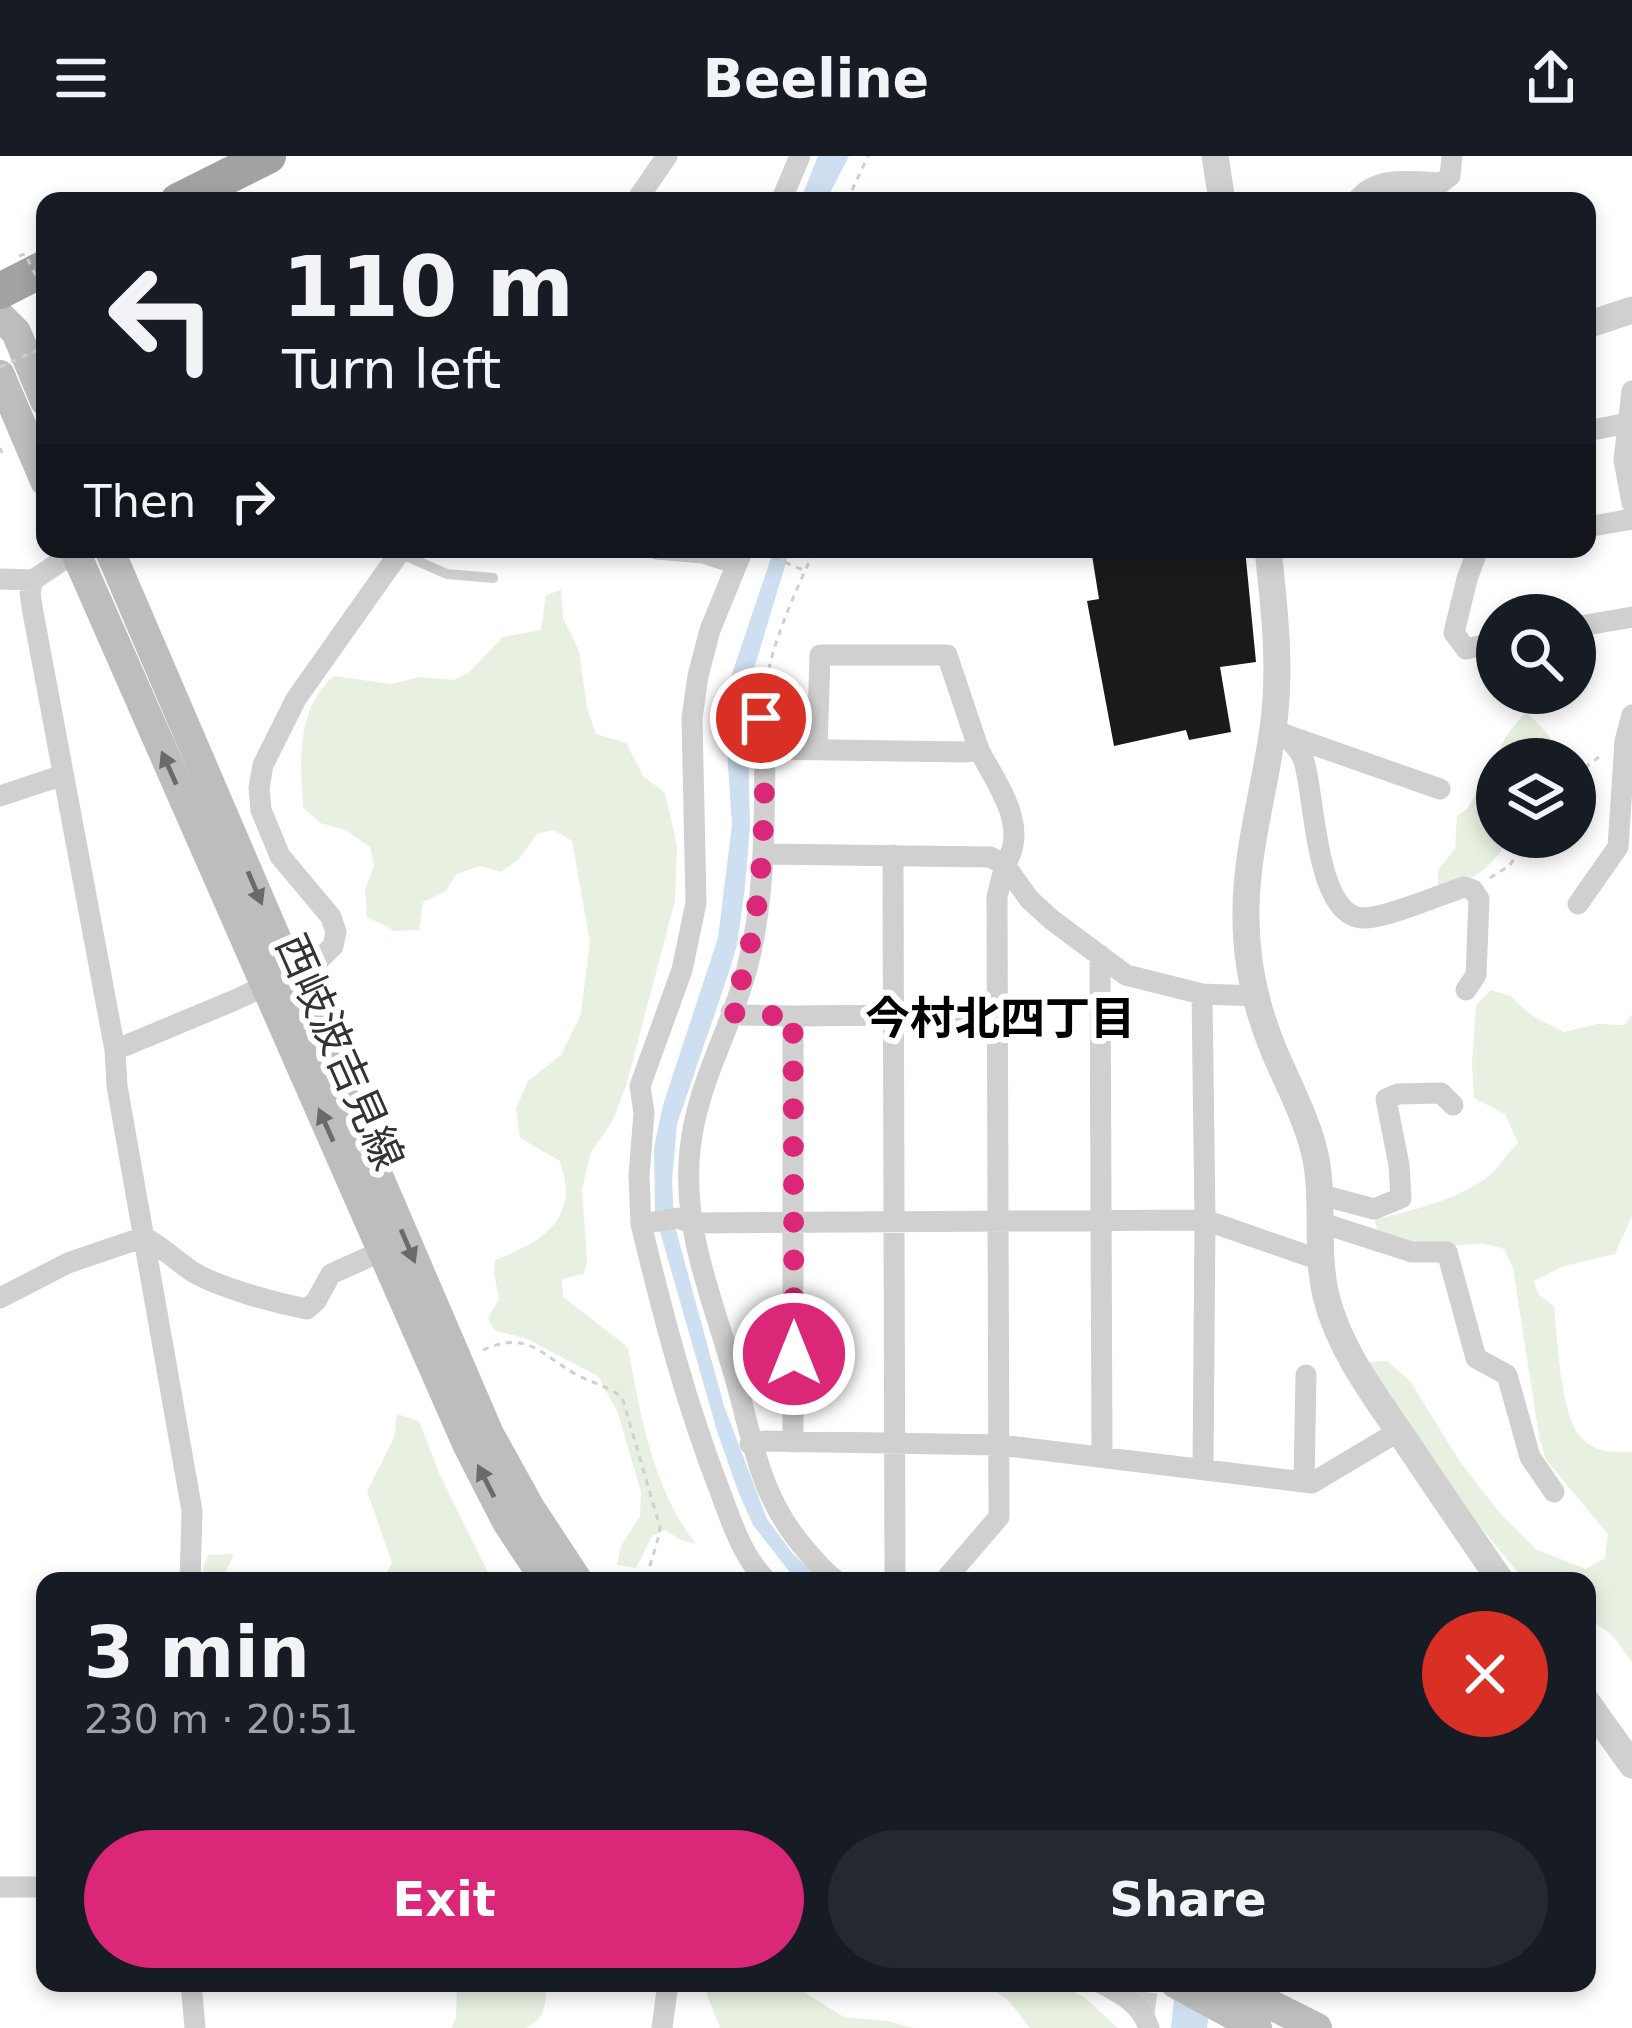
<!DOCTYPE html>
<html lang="en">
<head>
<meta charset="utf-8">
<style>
	:root { --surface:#171b24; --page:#242831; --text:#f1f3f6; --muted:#9ea1a6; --accent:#db2777 }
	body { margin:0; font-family:"DejaVu Sans","Noto Sans JP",sans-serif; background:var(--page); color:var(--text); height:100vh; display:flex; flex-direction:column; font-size:45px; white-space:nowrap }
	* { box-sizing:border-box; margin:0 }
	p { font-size:39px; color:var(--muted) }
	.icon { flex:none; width:66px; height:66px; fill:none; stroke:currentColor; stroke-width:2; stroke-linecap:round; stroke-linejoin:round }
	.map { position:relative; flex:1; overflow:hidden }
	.details { position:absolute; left:36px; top:1416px; width:1560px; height:420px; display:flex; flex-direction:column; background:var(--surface); border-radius:24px; box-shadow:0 6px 18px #0003 }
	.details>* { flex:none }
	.guide { position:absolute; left:36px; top:36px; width:1560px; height:366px; border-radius:24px; box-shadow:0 6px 18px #0003; background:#171b24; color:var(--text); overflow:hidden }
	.controls { position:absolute; left:1476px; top:438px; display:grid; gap:24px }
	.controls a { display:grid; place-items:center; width:120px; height:120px; border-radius:50%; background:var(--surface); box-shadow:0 6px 18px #0003; font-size:60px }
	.pin { position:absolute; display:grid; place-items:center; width:102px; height:102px; color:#fff; margin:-51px; border:6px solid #fff; border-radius:50%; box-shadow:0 3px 12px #0007 }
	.me { position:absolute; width:132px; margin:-66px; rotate:0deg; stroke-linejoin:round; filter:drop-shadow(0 0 9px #0008) }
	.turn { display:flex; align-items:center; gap:42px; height:252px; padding:0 48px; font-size:54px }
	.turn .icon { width:156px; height:156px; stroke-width:2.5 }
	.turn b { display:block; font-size:84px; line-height:102px }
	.then { display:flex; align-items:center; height:114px; padding:0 48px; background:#0003; gap:24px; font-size:45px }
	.round { display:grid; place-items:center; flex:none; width:126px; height:126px; border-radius:63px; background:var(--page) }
	.head { display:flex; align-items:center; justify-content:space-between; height:204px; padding:0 48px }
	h1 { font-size:72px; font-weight:700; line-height:90px }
	.button { display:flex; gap:24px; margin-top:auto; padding:24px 48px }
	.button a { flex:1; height:138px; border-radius:72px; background:var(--accent); color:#fff; font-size:48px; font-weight:700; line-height:138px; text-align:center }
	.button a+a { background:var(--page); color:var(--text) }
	header { display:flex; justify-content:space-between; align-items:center; height:156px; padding:0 48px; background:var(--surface); font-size:54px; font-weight:700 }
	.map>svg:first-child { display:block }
	.green { fill:#e7f0e1 }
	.water { fill:#cddff0 }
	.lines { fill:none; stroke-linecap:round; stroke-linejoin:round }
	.river { stroke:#cddff0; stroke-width:36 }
	.building { fill:#1a1a1a }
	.minor-tunnel { stroke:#d6d6d6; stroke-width:21; stroke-dasharray:21 10; stroke-linecap:butt }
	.path { stroke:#d0d0d0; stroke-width:3; stroke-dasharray:6 6; stroke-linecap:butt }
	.service { stroke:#d0d0d0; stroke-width:10 }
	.minor { stroke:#d0d0d0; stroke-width:21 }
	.tertiary { stroke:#d0d0d0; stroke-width:27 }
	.secondary { stroke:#bdbdbd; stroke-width:30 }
	.trunk { stroke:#a2a2a2; stroke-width:36 }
	.path-bridge { stroke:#d0d0d0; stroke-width:3; stroke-dasharray:6 6; stroke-linecap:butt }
	.oneway { fill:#6a6a6a }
	.route { stroke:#db2777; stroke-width:21; stroke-dasharray:0 37.8 }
	.labels { text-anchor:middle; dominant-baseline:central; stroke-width:12; stroke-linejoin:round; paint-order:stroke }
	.street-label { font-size:42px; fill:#333; stroke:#fff }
	.neighbourhood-label { font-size:45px; font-weight:bold; fill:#000; stroke:#fff }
</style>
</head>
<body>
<header><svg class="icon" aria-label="menu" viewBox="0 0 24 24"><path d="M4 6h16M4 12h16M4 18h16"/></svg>Beeline<svg class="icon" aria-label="share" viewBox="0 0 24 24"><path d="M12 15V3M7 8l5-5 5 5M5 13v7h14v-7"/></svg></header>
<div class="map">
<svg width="1632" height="1872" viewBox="0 0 1632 1872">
	<rect width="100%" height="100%" fill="#fff"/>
	<!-- green -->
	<path class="green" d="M561,434L563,462L579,495L587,552L596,578L626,587L643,620L665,637L677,689L675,745L626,930L613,964L591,996L582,1033L587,1103L584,1118L562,1123L563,1141L628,1191C640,1258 653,1333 696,1388L681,1384L665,1374L652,1380L636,1412L617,1409L621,1390L640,1360L641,1336L618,1257L598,1220L527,1183L494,1174L488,1162L499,1143L494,1117L495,1104C528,1091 565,1075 566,1034C566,1025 562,1014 560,1005L520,982L516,952L528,925L561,899L581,858L590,786L572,685L554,674L537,678L519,703L501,716L480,710L456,718L446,735L423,746L419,774L395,775L367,761L365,734L374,710L370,691L345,674L320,667L303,651C300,606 296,552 334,520L391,528L420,521L453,524L469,516L503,481L541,474L546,439Z
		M1526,556C1539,569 1558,583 1555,603H1497V681H1511C1487,716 1478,722 1438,732V714L1455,693L1457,660L1468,652L1508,577Z
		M1491,834L1510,840L1531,859L1564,876L1597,868L1625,869L1632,858V1060L1615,1098L1564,1110L1534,1125L1538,1138L1554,1150C1557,1180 1561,1259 1580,1280C1593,1296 1613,1297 1632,1296V1506L1613,1480L1587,1460V1425H1525L1461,1347L1367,1206L1387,1205L1411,1226L1458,1303L1499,1356L1537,1394L1586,1413L1605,1402L1608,1378L1546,1304L1539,1280L1513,1112L1504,1093C1475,1084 1474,1089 1446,1090C1423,1091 1400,1080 1378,1074L1374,1063C1407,1057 1457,1043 1485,1023C1498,1014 1506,998 1518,987L1505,958L1474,942L1472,907L1476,849Z
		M397,1258L419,1265L439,1317L492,1425H382L392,1407L367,1335L394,1282Z
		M234,1398L225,1417L226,1425H207L203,1412L208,1399Z
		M457,1827H546C546,1848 546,1862 526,1872H451L456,1862Z
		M709,1827H789L844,1861L888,1865L914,1872H720L706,1836Z
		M981,1827H1054L1084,1841L1118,1872H1030L1007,1843Z"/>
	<!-- water -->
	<path class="water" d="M818,0H849L826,45H800Z
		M774,393H790L741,556L745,563L748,583L750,670L745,731L737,789L729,816L677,968L672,1025L674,1067L724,1250L767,1363L793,1398L824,1425H801L789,1415L753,1369L738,1335L717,1275L655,1058L654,992L663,949L718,782L732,669L726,579L729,527Z"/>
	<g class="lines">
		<!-- river -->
		<path class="river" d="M1189,1872L1194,1827"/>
	</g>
	<!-- building -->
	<path class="building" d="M1091,393H1245L1256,506L1220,511L1231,576L1189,584L1186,574L1114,590L1087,445L1099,443Z"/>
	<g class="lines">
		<!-- minor-tunnel -->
		<path class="minor-tunnel" d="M1144,1857L1148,1827"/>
		<!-- path -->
		<path class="path" d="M847,45L868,0
			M0,292L2,297
			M763,397L803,414
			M761,573C761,509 789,450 815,393
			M1575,619L1603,598
			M1490,722L1509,710L1530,681
			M483,1194C529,1173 543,1201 579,1220C594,1227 608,1231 622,1241L660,1371C658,1390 649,1406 647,1425"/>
		<!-- service -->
		<path class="service" d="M399,397L447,418L493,422"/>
		<!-- minor -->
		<path class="minor" d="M636,45L667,0
			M781,45L800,0
			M1357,45C1375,19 1413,26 1441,27L1450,20L1452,0
			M1632,235L1624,304L1632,347
			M1587,275L1628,267
			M1587,371L1632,363
			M656,393L703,397L737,408
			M743,393L710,474L698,520L692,562L696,747L682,814L640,930L644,957L639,1020L641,1068L678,1062L691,1067L1205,1064L1320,1104
			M1478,393L1467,423L1454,477L1466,493L1497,486
			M0,423L33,424L75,396
			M33,424L30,436L32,451L115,894L117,930L192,1355L190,1425
			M1575,471L1632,461
			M1273,570C1285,579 1299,591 1304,605C1315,640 1315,764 1365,762C1386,762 1440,739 1464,731L1473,734L1479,743L1476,819L1466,834
			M1286,579L1440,633
			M817,594L820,499H947L979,594
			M0,640L63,619
			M764,698L990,701L1005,709L997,741L999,1361L944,1425
			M893,699L895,1425
			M1578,748L1618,691L1625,585L1632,559
			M1100,799L1102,1300
			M1202,838L1205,1064L1203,1313
			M731,856L743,859L793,860L997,858
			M115,894L235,844L318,805L333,790L336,776L331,761L280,700L261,654L259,632L263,609L296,543L402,393
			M1318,1038L1374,1053L1401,1042L1399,1009L1386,943L1398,938L1441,937L1453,949
			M1319,1066L1412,1096H1447L1476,1202L1507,1219L1530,1301L1554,1336
			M641,1068C663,1159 686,1248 720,1335C731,1365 743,1402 767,1425
			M0,1142L68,1107L144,1081C162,1091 173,1102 190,1114C215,1131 276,1147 307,1153L316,1145L331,1118L382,1095
			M793,1286V860
			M750,1288L765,1285L1000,1289L1312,1327L1399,1275
			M1304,1326L1306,1219
			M837,1425C824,1417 815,1404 805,1393C756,1337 752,1275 731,1208C710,1136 682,1071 690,994C696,929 731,874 747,812C766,741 764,666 765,593L965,596L979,594C997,629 1030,670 1005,709L1029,743L1052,764L1126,819L1202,838L1256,840
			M0,1731H45
			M191,1827L195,1872
			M1101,1827C1123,1839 1140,1847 1149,1872
			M662,1872L668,1827"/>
		<!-- tertiary -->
		<path class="tertiary" d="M1215,0L1222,45
			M1587,169L1632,154
			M1268,393C1274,451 1281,507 1274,565C1266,631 1245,695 1246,762C1246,807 1257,854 1274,895C1287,926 1303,955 1312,987C1327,1036 1314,1090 1326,1140C1340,1196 1377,1243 1409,1290C1439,1335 1470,1380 1501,1425
			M1587,1546L1632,1609"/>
		<!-- secondary -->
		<path class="secondary" d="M0,160L16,176L45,245
			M0,219L45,325
			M74,393L468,1290L507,1366L546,1425
			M109,393L489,1278L530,1352L578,1425
			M1175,1827L1257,1872
			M1228,1827L1317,1872"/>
		<!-- trunk -->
		<path class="trunk" d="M178,45L268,0
			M0,135L45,112"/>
		<!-- path-bridge -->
		<path class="path-bridge" d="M19,100L25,98L45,138
			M0,211L40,193L45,205"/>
	</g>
	<!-- one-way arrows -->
	<defs><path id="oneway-solid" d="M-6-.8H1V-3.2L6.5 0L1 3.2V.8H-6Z" transform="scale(3)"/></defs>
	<g class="oneway">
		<use href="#oneway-solid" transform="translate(169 612) rotate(-114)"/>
		<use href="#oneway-solid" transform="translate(255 732) rotate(67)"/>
		<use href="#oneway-solid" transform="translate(326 969) rotate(-114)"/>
		<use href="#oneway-solid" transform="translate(408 1090) rotate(67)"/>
		<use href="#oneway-solid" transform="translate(486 1325) rotate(-117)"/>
	</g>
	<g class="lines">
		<!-- route -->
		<path class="route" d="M761,562V584L765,593C764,685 763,768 731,856L743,859L793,860L794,1198"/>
	</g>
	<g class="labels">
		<!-- street labels -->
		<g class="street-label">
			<text transform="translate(340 896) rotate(66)">西岐波吉見線</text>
		</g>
		<!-- neighbourhood labels -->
		<g class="neighbourhood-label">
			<text x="1000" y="862">今村北四丁目</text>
		</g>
	</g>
</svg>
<div class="controls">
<a><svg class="icon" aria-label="search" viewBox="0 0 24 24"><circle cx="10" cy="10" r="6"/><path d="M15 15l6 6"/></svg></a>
<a><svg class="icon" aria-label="layers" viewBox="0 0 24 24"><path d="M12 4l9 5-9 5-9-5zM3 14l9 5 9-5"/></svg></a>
</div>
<div class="pin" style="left:761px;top:562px;background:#d93025"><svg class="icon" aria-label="arrive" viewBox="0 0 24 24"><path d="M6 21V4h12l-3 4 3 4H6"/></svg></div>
<svg class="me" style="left:794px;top:1198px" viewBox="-20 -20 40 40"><circle r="17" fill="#db2777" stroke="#fff" stroke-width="3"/><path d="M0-11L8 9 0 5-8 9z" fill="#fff"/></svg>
<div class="guide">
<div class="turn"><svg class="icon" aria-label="left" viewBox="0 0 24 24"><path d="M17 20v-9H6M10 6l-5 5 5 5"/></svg><div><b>110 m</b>Turn left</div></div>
<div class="then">Then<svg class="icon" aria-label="right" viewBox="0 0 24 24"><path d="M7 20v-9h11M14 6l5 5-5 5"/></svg></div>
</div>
<section class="details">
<div class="head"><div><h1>3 min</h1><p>230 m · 20:51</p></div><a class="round" style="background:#d93025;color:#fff"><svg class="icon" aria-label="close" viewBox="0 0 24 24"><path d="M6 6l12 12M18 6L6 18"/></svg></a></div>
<div class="button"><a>Exit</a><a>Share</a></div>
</section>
</div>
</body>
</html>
